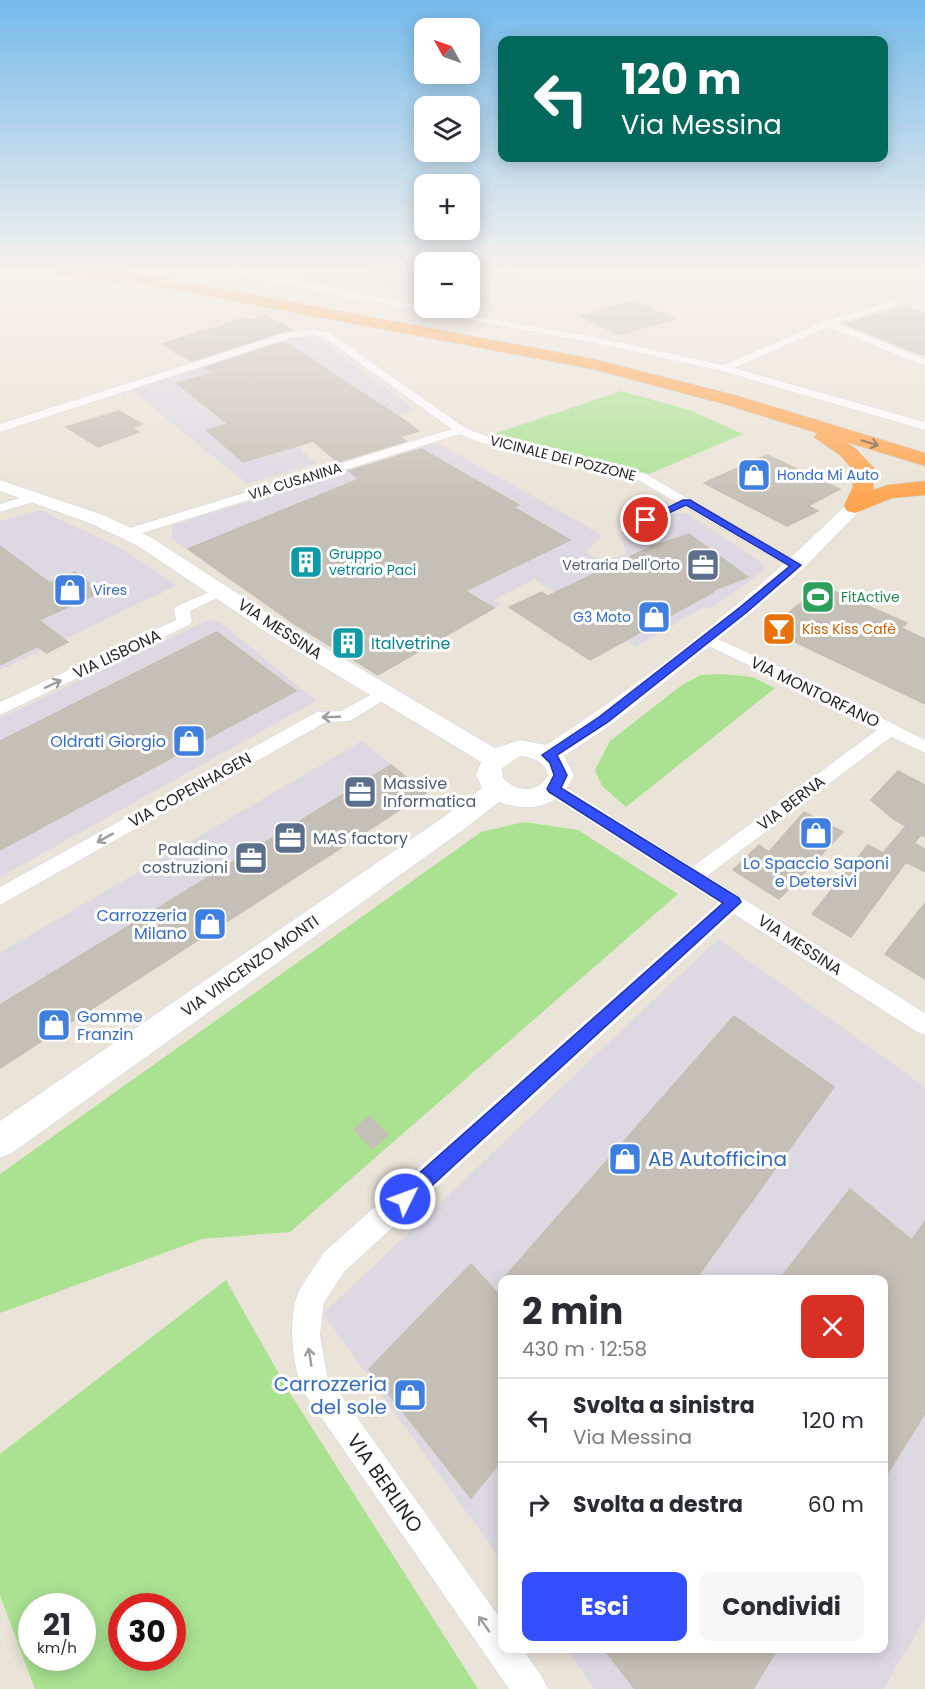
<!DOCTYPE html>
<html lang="it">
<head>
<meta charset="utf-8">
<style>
	:root { --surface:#fff; --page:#f7f7f7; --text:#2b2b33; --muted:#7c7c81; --line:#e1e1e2; --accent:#334ffb }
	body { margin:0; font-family:Poppins,sans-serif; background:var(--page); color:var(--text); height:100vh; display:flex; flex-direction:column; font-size:22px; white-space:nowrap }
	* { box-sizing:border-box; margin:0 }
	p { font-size:20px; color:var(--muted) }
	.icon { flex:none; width:33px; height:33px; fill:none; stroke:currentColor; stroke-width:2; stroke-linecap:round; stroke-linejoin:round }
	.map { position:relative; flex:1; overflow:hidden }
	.details { position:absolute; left:498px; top:1275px; width:390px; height:378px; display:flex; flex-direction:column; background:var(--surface); border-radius:12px; box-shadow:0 3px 15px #0003 }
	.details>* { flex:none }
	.hud { position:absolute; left:498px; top:36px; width:390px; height:126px; border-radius:12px; box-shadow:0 3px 15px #0003; background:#00695c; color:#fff; overflow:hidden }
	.needle { width:39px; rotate:310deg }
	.tools { position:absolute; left:414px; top:18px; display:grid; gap:12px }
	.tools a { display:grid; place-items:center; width:66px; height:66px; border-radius:12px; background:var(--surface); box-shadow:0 3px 15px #0003; font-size:30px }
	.speed { position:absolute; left:18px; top:1593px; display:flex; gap:12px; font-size:30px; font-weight:700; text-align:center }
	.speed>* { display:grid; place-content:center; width:78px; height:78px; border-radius:50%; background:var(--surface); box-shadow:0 3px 15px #0003; line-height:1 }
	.speed small { font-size:15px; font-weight:400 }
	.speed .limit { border:9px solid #d22; background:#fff; color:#111 }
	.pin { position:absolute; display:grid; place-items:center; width:51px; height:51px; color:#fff; margin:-26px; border:3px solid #fff; border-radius:50%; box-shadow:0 2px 6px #0007 }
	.me { position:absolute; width:66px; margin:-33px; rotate:48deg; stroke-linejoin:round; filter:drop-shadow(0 0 4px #0008) }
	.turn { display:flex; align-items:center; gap:21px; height:126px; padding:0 24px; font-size:27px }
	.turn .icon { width:78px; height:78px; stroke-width:2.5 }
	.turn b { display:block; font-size:42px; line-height:51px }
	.round { display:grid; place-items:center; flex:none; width:63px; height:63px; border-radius:12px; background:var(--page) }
	.overview { display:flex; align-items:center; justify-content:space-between; height:102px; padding:0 24px }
	h1 { font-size:36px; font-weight:700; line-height:45px }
	.button { display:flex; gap:12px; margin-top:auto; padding:12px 24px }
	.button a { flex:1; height:69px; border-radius:12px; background:var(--accent); color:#fff; font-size:24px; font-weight:700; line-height:69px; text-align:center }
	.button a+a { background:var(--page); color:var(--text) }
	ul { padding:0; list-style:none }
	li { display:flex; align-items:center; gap:18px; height:84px; padding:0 24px; border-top:2px solid var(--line) }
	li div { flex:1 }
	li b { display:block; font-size:22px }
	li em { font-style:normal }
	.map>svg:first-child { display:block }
	.industrial { fill:#dcd9e2 }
	.green { fill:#aae292; fill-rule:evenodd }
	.building { fill:#c5c0b7; stroke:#c5bfb2; stroke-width:1.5 }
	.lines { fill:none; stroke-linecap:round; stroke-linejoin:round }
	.street-casing { stroke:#cdd0e0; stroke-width:1 }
	.secondary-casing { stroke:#cdd0e0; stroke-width:1 }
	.highway-casing { stroke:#c7c7c7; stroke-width:1 }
	.street { fill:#fff; fill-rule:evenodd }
	.secondary { fill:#fff; fill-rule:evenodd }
	.highway { fill:#ffa34d; fill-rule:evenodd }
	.oneway { stroke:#885f38 }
	.oneway2 { stroke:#9e9e9e }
	.route { fill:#334ffb; stroke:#2133a3; stroke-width:1.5 }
	.labels { text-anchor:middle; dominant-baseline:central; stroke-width:6; stroke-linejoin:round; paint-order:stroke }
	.far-street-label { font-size:14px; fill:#272727; stroke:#fff }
	.far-shop-label { font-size:14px; fill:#366cbe; stroke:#fff; text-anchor:start }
	.far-culture-label { font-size:14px; fill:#0d838f; stroke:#fff; text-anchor:start }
	.far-service-label { font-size:14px; fill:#4e5e75; stroke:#fff; text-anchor:end }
	.far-leisure-label { font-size:14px; fill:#27864d; stroke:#fff; text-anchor:start }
	.far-food-label { font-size:14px; fill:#c56008; stroke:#fff; text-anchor:start }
	.street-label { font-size:16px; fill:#272727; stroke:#fff }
	.culture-label { font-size:16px; fill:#0d838f; stroke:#fff; text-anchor:start }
	.shop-label { font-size:16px; fill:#366cbe; stroke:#fff; text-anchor:end }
	.service-label { font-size:16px; fill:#4e5e75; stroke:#fff; text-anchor:start }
	.near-shop-label { font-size:20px; fill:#366cbe; stroke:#fff; text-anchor:start }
	.near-street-label { font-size:20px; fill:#272727; stroke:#fff }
</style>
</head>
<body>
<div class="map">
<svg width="925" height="1689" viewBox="0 0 925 1689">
	<rect width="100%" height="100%" fill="#eae3d7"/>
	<!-- industrial -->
	<path class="industrial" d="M309,270H424V300L285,275Z
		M470,270H518L529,275L470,289Z
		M304,336L318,338L416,410L298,446L316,464L247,484L130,389L279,341Z
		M437,443L597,532L601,537L585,552L602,561L626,554L621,537L667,514L676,513L687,514L762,563L763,571L710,609L705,606L636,647L535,579L493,600L500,605L378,675L255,594L235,584L171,538L173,525Z
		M40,510L120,548L177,585L0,670V521Z
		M208,620L220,622L316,701L0,877V718Z
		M362,741L426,793L0,1068V953Z
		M718,939L925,1087V1619L883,1689H595L566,1649L884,1648V1280H502V1561L323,1314Z"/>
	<!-- green -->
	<path class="green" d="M621,391L689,410L743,434L649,474L506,440L494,434Z
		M722,674L752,677L775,688L626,807L602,786L595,770L610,741L682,685L701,675Z
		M524,822L578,830L678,894L290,1232L202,1239L0,1313V1174L481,832Z
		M226,1280L288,1390L478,1689H35L0,1595V1454ZM32,1606H82V1658H32ZM122,1606H172V1658H122Z"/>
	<!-- building -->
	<path class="building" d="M368,270H424V286L413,288L368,280Z
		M635,301L674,319L619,335L581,316Z
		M906,307L925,314V354L922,355L845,324Z
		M265,316L292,329L191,361L162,344L246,318L250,320Z
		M284,342L404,420L419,431L399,437L406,441L338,462L313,441L243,462L207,430L228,424L177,383L214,373L205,368Z
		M119,411L142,424L132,428L139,432L98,447L66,427Z
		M421,449L519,505L513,507L570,540L465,591L494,608L378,675L296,625L188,549L359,479L349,471Z
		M767,455L840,489L808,506L818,511L787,526L704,483Z
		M689,534L748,577L711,591L713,592L590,660L509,607L542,592L548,596L648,548Z
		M0,546L50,583L75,572L101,592L39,620L68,642L46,653L38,646L0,665Z
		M822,586L907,623L901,628L925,639V704L768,629Z
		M217,632L296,691L0,850V741Z
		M391,765L426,793L0,1068V1005Z
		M898,771L925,785V837L921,835L914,843L925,849V872L906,862L851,937L812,914L868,845L883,853L906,826L893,819L871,800Z
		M804,812L843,832L779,899L733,870L759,845L769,852Z
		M925,903V979L885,954Z
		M734,1016L834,1087L695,1280H502Z
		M370,1116L388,1135L372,1149L354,1129Z
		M850,1189L912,1240L925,1221V1413L884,1479V1280H779Z
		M471,1264L502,1298V1460L471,1498L369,1369Z
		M603,1648H778L753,1689H635Z"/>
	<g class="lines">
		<defs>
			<path id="street" d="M227,270H241L424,306V308L595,337L723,365L825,321L897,300L902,303L900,305L837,323L925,359V366L828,327L734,368L925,422V430L722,371L595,343L255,280Z
				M313,329L330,333L465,428L489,437L646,474L803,565L801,568H791L686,507L631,532H621L619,529L621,526L676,502L638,480L481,443L460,434L133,536H123L121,533L123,530L452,429L323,337L313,335L290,338L0,432V424L285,333Z
				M35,493L42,497L40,500L0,512V504Z
				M221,587L228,591L226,594L190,611L192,622L189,625L0,715V702L176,620L174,609L177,606Z
				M704,633L798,675L925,740V753L891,737L707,876L925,1013V1035L917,1032L734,914L344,1272L324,1303L320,1334L327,1375L502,1621V1648H522L542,1677L548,1689H509L303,1391C292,1366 287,1317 299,1291C306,1278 316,1265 324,1252L718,903L547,794L545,789L547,784L554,782L561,784L692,867L877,730L786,683L698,641L696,638L698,635Z
				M383,688L389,689L391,693L389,697L350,721L326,722L0,905V887L317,712L341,711Z"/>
			<path id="secondary" d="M0,480L106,516L152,538L285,624L495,748L520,740L546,745C655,675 757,593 849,502H861L864,506L803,569L750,614L611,725L564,756L574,775C559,808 531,813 499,802L463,830L12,1153L0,1158V1121L445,816L482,788L476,775L481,762L269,634L138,546L92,524L0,491ZM520,756C534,758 544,761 548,775C538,794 516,792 503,778L502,768Z"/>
			<path id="highway" d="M51,270H121L593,359L738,396L925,453V466L846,442L855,448L874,468L873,490L888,485L925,481V495L892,498L855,513L847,511L844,506L853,487L852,469L841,456L814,437L817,433L724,404L592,369L124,280L118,283L58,274Z"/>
		</defs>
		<!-- street casing -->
		<use href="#street" class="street-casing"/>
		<!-- secondary casing -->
		<use href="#secondary" class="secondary-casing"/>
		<!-- highway casing -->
		<use href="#highway" class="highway-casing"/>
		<!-- street -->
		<use href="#street" class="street"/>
		<!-- secondary -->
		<use href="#secondary" class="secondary"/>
		<!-- highway -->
		<use href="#highway" class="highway"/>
	</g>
	<!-- one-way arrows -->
	<defs><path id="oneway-shaft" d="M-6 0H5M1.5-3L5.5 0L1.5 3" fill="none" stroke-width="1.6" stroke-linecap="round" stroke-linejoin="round" transform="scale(1.5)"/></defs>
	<use class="oneway" href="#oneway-shaft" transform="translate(870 443) rotate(17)"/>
	<g class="oneway2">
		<use href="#oneway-shaft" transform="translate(53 684) rotate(-25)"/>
		<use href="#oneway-shaft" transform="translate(331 717) rotate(178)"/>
		<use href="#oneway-shaft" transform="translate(105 838) rotate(151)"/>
		<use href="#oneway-shaft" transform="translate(310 1357) rotate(-99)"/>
		<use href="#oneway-shaft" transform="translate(484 1624) rotate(-125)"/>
	</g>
	<!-- sky -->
	<linearGradient id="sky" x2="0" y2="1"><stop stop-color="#75baeb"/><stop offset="0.53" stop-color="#f6f2ed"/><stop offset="1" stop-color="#f6f2ed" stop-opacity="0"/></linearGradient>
	<rect width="925" height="507" fill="url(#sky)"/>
	<!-- route -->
	<path class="route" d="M683,500H690L801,565L747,612L608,722L557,755L567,775L561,788L739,898L741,902L411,1205L405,1208L398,1205L396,1199L398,1192L723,903L549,792L547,789L554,775L550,763L542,755L599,717L739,608L790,566L686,505L650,522L642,520Z"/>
	<!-- icons -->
	<defs>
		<symbol id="shop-square" viewBox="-11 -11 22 22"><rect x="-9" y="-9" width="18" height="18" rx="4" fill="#3f7fe0" stroke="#fff"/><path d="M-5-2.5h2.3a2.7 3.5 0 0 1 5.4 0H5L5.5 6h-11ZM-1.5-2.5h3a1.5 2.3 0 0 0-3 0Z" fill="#fff"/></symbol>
		<symbol id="building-square" viewBox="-11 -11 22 22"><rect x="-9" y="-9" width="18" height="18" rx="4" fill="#0f9aa8" stroke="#fff"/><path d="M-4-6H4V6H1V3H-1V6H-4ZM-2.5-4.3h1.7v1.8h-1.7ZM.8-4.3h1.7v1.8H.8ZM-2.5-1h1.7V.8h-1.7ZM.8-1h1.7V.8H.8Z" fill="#fff"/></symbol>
		<symbol id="office-square" viewBox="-11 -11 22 22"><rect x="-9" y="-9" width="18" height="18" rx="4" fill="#5c6f8a" stroke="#fff"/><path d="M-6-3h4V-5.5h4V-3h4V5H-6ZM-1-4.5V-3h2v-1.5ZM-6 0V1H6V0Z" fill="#fff"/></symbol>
		<symbol id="stadium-square" viewBox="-11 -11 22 22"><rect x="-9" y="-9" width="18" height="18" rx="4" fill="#2e9e5b" stroke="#fff"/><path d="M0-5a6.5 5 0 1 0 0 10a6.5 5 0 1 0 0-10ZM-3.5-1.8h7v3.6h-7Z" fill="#fff"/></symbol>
		<symbol id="bar-square" viewBox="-11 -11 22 22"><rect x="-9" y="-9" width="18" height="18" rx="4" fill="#e8710a" stroke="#fff"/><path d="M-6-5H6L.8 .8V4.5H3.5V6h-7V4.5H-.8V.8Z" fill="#fff"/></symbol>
	</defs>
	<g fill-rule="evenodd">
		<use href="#shop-square" x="735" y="456" width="38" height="38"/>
		<use href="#building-square" x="287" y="543" width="38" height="38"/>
		<use href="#office-square" x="684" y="546" width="38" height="38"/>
		<use href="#shop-square" x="51" y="571" width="38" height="38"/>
		<use href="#stadium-square" x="799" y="578" width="38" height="38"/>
		<use href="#shop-square" x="635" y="598" width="38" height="38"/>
		<use href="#bar-square" x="760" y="610" width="38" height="38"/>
		<use href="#building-square" x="329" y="624" width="38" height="38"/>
		<use href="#shop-square" x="170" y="722" width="38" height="38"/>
		<use href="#office-square" x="341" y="773" width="38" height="38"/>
		<use href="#shop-square" x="797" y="814" width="38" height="38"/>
		<use href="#office-square" x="271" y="819" width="38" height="38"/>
		<use href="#office-square" x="232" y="839" width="38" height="38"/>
		<use href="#shop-square" x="191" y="905" width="38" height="38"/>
		<use href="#shop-square" x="35" y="1006" width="38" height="38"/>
		<use href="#shop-square" x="606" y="1140" width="38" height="38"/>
		<use href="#shop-square" x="391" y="1376" width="38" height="38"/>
	</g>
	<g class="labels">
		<!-- far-street labels -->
		<g class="far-street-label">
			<text transform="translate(563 458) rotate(14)">VICINALE DEI POZZONE</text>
			<text transform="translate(295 481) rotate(-17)">VIA CUSANINA</text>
		</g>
		<!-- far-shop labels -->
		<g class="far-shop-label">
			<text x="777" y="475">Honda Mi Auto</text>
			<text x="93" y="590">Vires</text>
			<text x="631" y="617" text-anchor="end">G3 Moto</text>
		</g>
		<!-- far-culture labels -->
		<g class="far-culture-label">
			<text x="329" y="554">Gruppo<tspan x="329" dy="16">vetrario Paci</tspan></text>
		</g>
		<!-- far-service labels -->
		<g class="far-service-label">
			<text x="680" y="565">Vetraria Dell'Orto</text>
		</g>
		<!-- far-leisure labels -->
		<g class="far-leisure-label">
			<text x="841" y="597">FitActive</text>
		</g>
		<!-- far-food labels -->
		<g class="far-food-label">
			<text x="802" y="629">Kiss Kiss Cafè</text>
		</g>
		<!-- street labels -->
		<g class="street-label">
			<text transform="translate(280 629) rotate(33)">VIA MESSINA</text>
			<text transform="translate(117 654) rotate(-25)">VIA LISBONA</text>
			<text transform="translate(815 692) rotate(26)">VIA MONTORFANO</text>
			<text transform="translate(190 790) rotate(-29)">VIA COPENHAGEN</text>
			<text transform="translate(791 803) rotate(-37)">VIA BERNA</text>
			<text transform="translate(800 945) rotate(33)">VIA MESSINA</text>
			<text transform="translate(250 966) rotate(-35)">VIA VINCENZO MONTI</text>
		</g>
		<!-- culture labels -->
		<g class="culture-label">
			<text x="371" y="643">Italvetrine</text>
		</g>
		<!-- shop labels -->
		<g class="shop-label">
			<text x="166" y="741">Oldrati Giorgio</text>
			<text x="816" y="863" text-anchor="middle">Lo Spaccio Saponi<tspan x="816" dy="18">e Detersivi</tspan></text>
			<text x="187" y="915">Carrozzeria<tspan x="187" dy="18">Milano</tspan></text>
			<text x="77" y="1016" text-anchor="start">Gomme<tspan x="77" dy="18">Franzin</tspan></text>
		</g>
		<!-- service labels -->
		<g class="service-label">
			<text x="383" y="783">Massive<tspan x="383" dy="18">Informatica</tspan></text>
			<text x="313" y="838">MAS factory</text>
			<text x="228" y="849" text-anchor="end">Paladino<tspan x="228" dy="18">costruzioni</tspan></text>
		</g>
		<!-- near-shop labels -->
		<g class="near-shop-label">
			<text x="648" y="1159">AB Autofficina</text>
			<text x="387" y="1384" text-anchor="end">Carrozzeria<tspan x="387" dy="23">del sole</tspan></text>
		</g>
		<!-- near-street labels -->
		<g class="near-street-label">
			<text transform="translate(385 1483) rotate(55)">VIA BERLINO</text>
		</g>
	</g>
</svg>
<div class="tools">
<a><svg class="needle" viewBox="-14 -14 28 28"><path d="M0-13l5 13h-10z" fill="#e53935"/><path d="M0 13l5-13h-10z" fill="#7c7c81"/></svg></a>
<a><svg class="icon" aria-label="layers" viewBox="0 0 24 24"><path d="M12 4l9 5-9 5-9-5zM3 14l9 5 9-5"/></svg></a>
<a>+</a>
<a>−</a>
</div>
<div class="speed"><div>21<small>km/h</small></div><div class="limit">30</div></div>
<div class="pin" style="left:646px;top:520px;background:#d93025"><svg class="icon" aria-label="arrive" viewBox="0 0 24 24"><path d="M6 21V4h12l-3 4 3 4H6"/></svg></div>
<svg class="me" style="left:405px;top:1199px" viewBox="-20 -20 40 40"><circle r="17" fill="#334ffb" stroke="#fff" stroke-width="3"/><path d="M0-11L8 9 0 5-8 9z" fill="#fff"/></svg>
<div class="hud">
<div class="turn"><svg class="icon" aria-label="left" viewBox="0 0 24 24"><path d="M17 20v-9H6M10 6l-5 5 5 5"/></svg><div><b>120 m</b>Via Messina</div></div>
</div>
<section class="details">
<div class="overview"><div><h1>2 min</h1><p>430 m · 12:58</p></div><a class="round" style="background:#d93025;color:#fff"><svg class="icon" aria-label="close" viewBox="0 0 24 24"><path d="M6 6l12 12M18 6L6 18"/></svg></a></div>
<ul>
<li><svg class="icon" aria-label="left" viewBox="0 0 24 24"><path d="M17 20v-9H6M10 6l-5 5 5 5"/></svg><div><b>Svolta a sinistra</b><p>Via Messina</p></div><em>120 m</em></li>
<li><svg class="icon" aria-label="right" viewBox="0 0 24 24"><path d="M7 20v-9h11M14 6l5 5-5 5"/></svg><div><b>Svolta a destra</b></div><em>60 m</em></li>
</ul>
<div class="button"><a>Esci</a><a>Condividi</a></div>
</section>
</div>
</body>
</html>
